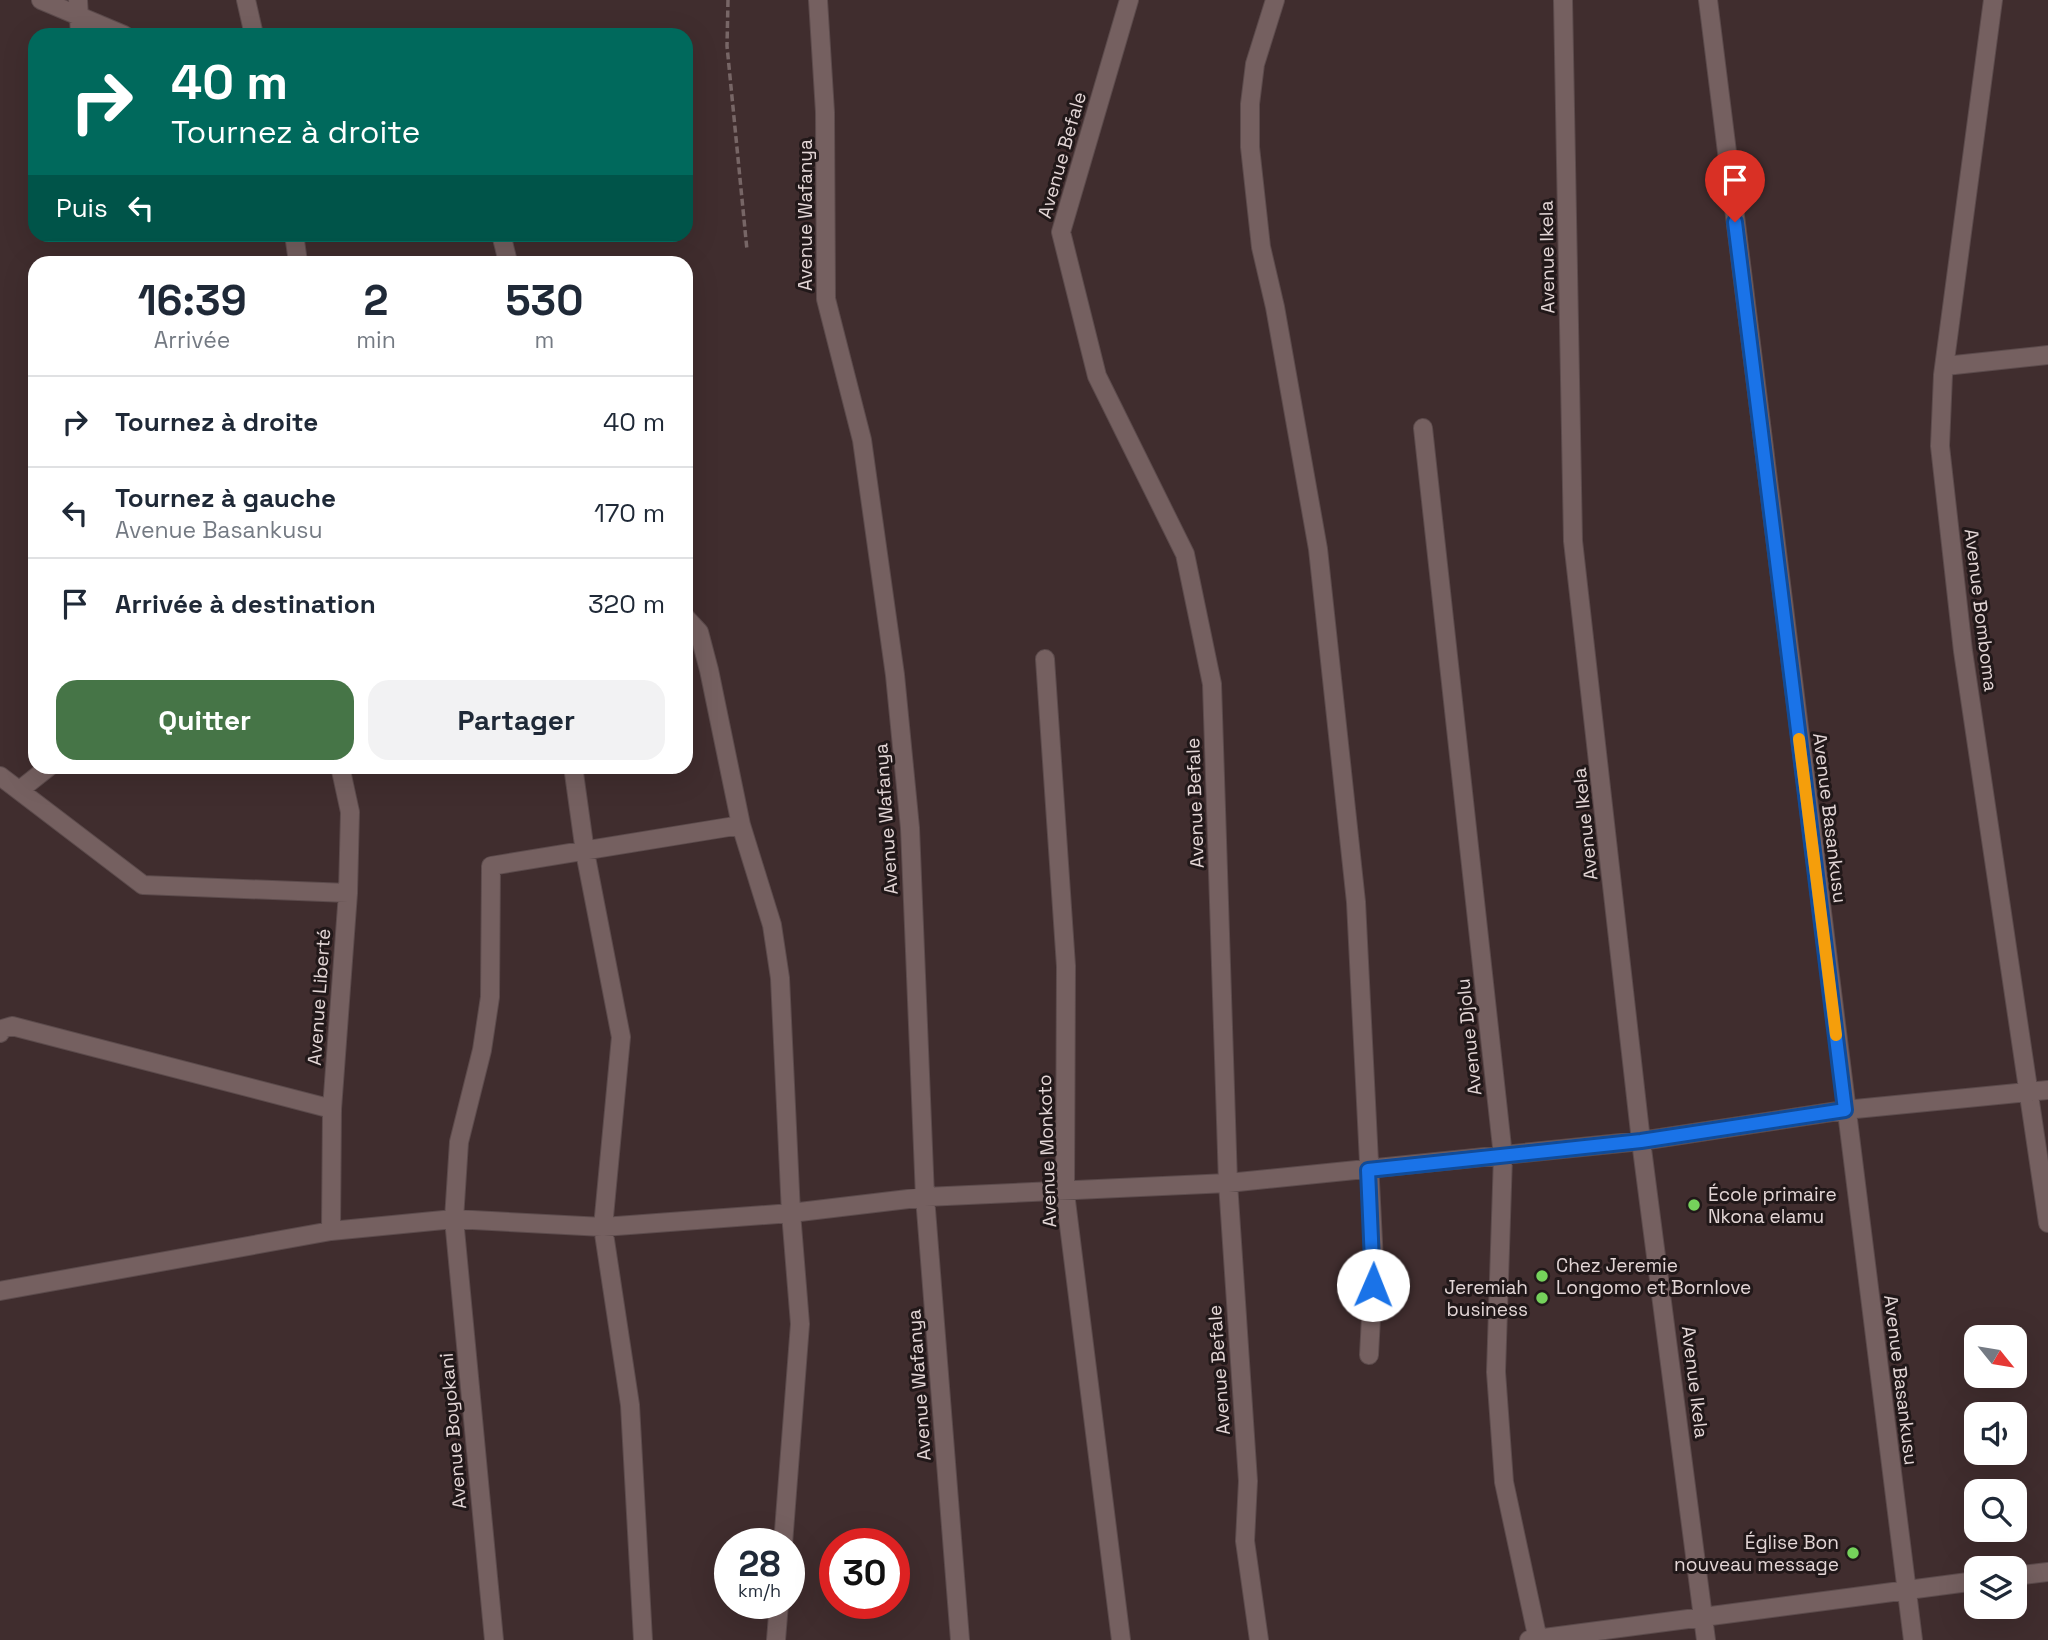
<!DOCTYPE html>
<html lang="fr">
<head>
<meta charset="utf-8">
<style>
	:root { --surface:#fff; --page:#f2f2f3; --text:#1f2937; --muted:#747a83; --line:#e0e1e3; --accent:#467547 }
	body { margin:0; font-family:"Space Grotesk",sans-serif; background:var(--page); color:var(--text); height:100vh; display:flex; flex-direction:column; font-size:26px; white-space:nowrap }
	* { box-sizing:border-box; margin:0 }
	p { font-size:23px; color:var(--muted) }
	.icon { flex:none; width:38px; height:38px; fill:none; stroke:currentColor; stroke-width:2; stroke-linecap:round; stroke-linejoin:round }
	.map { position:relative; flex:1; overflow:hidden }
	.details { position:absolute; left:28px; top:256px; width:665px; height:518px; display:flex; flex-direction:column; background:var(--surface); border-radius:21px; box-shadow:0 7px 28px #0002 }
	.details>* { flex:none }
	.hud { position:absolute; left:28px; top:28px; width:665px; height:214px; border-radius:21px; box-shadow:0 7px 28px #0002; background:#00695c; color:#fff; overflow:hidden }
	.needle { width:46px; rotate:120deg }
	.tools { position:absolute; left:1964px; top:1325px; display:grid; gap:14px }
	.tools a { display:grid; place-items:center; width:63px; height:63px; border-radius:14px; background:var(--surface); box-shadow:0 7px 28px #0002; font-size:35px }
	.speed { position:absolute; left:714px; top:1528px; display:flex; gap:14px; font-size:35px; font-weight:700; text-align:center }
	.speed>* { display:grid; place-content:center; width:91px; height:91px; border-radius:50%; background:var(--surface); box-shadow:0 7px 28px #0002; line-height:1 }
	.speed small { font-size:18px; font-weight:400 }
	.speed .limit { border:10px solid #d22; background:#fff; color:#111 }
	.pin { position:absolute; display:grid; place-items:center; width:60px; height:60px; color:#fff; margin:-72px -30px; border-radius:50% 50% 50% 0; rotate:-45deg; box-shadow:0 0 7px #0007 }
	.pin .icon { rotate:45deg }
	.me { position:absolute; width:77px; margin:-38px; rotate:1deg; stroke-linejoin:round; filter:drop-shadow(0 0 5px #0008) }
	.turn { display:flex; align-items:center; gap:24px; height:147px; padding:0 28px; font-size:32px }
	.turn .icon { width:91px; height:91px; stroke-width:2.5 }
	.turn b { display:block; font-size:49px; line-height:60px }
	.then { display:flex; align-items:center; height:66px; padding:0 28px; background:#0003; gap:14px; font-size:26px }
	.eta { display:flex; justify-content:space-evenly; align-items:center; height:119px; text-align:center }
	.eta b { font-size:42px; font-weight:700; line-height:49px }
	.button { display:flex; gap:14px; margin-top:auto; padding:14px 28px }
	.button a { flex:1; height:80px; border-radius:21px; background:var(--accent); color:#fff; font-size:28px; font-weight:700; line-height:80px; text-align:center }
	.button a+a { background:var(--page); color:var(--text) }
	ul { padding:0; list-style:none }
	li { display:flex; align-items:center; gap:21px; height:91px; padding:0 28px; border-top:2px solid var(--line) }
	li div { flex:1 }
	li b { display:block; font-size:26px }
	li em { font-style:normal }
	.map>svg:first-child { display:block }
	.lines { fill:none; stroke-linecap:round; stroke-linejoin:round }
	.minor-casing { stroke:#5c4b4c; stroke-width:20 }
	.path { stroke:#766; stroke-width:3.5; stroke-dasharray:7 3.5; stroke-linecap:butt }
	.minor { stroke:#756060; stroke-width:18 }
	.route-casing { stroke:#114b97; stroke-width:18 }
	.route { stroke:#1a73e8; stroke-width:12 }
	.slow { stroke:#f59e0b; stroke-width:12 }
	.poi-dot { fill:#75d25b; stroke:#211819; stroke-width:2.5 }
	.labels { text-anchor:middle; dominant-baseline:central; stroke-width:6; stroke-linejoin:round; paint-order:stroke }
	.street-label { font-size:19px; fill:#e3d6d6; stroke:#211819 }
	.poi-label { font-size:19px; fill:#e3d6d6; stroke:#211819; text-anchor:start }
</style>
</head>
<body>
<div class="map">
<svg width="2048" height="1640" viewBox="0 0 2048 1640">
	<rect width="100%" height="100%" fill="#402d2e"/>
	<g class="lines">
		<defs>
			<path id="minor" d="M41,0L124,35
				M78,0L80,35
				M246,0L254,35
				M818,0L825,112L826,299L862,440L895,675L910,828L925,1197L960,1640
				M1129,0L1061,232L1097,376L1185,554L1212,684L1228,1183L1248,1481L1245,1541L1259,1640
				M1275,0L1255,64L1250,104V147L1261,247L1275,307L1318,549L1356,902L1374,1262L1369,1355
				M1563,0L1573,541L1641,1141L1706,1640
				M1708,0L1913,1640
				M1993,0L1943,375L1940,446L1963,651L2048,1223
				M294,234L298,262
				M501,234L508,262
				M1945,366L2048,355
				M1423,428L1503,1156L1496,1372L1504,1482L1538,1640
				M686,618L699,632L709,670L741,825L772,925L780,978L791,1213L800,1324L783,1544
				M1045,659L1066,966L1065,1193L1121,1640
				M573,766L585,852L621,1037L603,1227L630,1405L643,1640
				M0,776L143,885L348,893
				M21,789L50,766
				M0,1033L2,1029L12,1026L332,1109
				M331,1231L332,1109L348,893L350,812L340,766
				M0,1291L331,1231L454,1219L603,1227L791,1213L925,1197L1228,1183L1641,1141L1845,1110L2048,1090
				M2014,1576L2048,1572
				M494,1640L454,1219L459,1142L482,1050L490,997L491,866L741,825
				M776,1640L779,1603
				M1529,1640L1976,1581"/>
		</defs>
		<!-- minor casing -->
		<use href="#minor" class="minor-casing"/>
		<!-- path -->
		<path class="path" d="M728,0L727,46L747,250"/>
		<!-- minor -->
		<use href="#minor" class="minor"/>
	</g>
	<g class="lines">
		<defs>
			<path id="route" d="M1373,1285L1368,1170L1641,1141L1845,1110L1735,222"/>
		</defs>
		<!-- route casing -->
		<use href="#route" class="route-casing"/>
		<!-- route -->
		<use href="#route" class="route"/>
		<!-- slow -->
		<path class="slow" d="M1799,739L1836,1035"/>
	</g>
	<!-- markers -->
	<g class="poi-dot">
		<circle cx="1694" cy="1205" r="7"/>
		<circle cx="1542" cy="1276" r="7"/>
		<circle cx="1542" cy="1298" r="7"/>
		<circle cx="1853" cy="1553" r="7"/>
	</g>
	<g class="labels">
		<!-- street labels -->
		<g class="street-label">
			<text transform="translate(1062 155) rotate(-74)">Avenue Befale</text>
			<text transform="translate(805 215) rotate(-90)">Avenue Wafanya</text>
			<text transform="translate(1547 257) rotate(-91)">Avenue Ikela</text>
			<text transform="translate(1981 610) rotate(83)">Avenue Bomboma</text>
			<text transform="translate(1195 803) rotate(-92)">Avenue Befale</text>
			<text transform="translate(1830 818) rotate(83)">Avenue Basankusu</text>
			<text transform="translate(886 819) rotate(-94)">Avenue Wafanya</text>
			<text transform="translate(1585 824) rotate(-96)">Avenue Ikela</text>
			<text transform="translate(319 997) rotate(-86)">Avenue Liberté</text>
			<text transform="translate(1469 1037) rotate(-96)">Avenue Djolu</text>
			<text transform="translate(1047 1151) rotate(-92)">Avenue Monkoto</text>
			<text transform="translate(1219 1370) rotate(-94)">Avenue Befale</text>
			<text transform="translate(1901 1380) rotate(83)">Avenue Basankusu</text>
			<text transform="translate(1695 1382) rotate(83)">Avenue Ikela</text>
			<text transform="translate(919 1385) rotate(-94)">Avenue Wafanya</text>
			<text transform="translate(453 1431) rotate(-95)">Avenue Boyokani</text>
		</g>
		<!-- poi labels -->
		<g class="poi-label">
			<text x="1708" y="1194">École primaire<tspan x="1708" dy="22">Nkona elamu</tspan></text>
			<text x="1556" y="1265">Chez Jeremie<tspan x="1556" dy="22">Longomo et Bornlove</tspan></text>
			<text x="1528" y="1287" text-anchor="end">Jeremiah<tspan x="1528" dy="22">business</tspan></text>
			<text x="1839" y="1542" text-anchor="end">Église Bon<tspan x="1839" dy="22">nouveau message</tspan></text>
		</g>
	</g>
</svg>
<div class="tools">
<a><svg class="needle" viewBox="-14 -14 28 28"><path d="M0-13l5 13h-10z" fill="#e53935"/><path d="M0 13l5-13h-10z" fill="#747a83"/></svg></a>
<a><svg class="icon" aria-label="sound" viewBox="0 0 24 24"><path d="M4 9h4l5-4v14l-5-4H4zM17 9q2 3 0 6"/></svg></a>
<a><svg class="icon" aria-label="search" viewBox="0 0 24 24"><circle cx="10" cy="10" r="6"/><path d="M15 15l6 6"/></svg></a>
<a><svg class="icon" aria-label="layers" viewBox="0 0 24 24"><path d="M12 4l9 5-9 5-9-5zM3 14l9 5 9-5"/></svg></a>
</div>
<div class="speed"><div>28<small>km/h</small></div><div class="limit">30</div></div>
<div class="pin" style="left:1735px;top:222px;background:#d93025"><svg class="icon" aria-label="arrive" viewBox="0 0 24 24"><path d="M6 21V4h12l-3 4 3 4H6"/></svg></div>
<svg class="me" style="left:1373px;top:1285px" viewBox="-20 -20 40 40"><circle r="19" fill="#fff"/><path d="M0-13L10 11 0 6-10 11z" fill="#1a73e8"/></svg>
<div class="hud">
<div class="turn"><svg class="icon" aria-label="right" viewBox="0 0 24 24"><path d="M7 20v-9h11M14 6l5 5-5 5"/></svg><div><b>40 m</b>Tournez à droite</div></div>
<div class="then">Puis<svg class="icon" aria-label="left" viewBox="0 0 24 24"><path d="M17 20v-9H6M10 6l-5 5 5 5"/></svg></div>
</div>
<section class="details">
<div class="eta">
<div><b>16:39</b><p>Arrivée</p></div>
<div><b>2</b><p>min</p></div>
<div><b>530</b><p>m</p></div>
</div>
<ul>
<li><svg class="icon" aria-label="right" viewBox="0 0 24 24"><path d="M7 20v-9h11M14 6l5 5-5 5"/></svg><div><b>Tournez à droite</b></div><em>40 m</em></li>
<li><svg class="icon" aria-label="left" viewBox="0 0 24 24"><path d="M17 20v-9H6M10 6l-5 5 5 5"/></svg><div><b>Tournez à gauche</b><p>Avenue Basankusu</p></div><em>170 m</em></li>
<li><svg class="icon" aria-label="arrive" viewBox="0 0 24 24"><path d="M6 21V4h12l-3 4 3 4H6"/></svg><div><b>Arrivée à destination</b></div><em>320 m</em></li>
</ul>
<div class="button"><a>Quitter</a><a>Partager</a></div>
</section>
</div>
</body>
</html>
